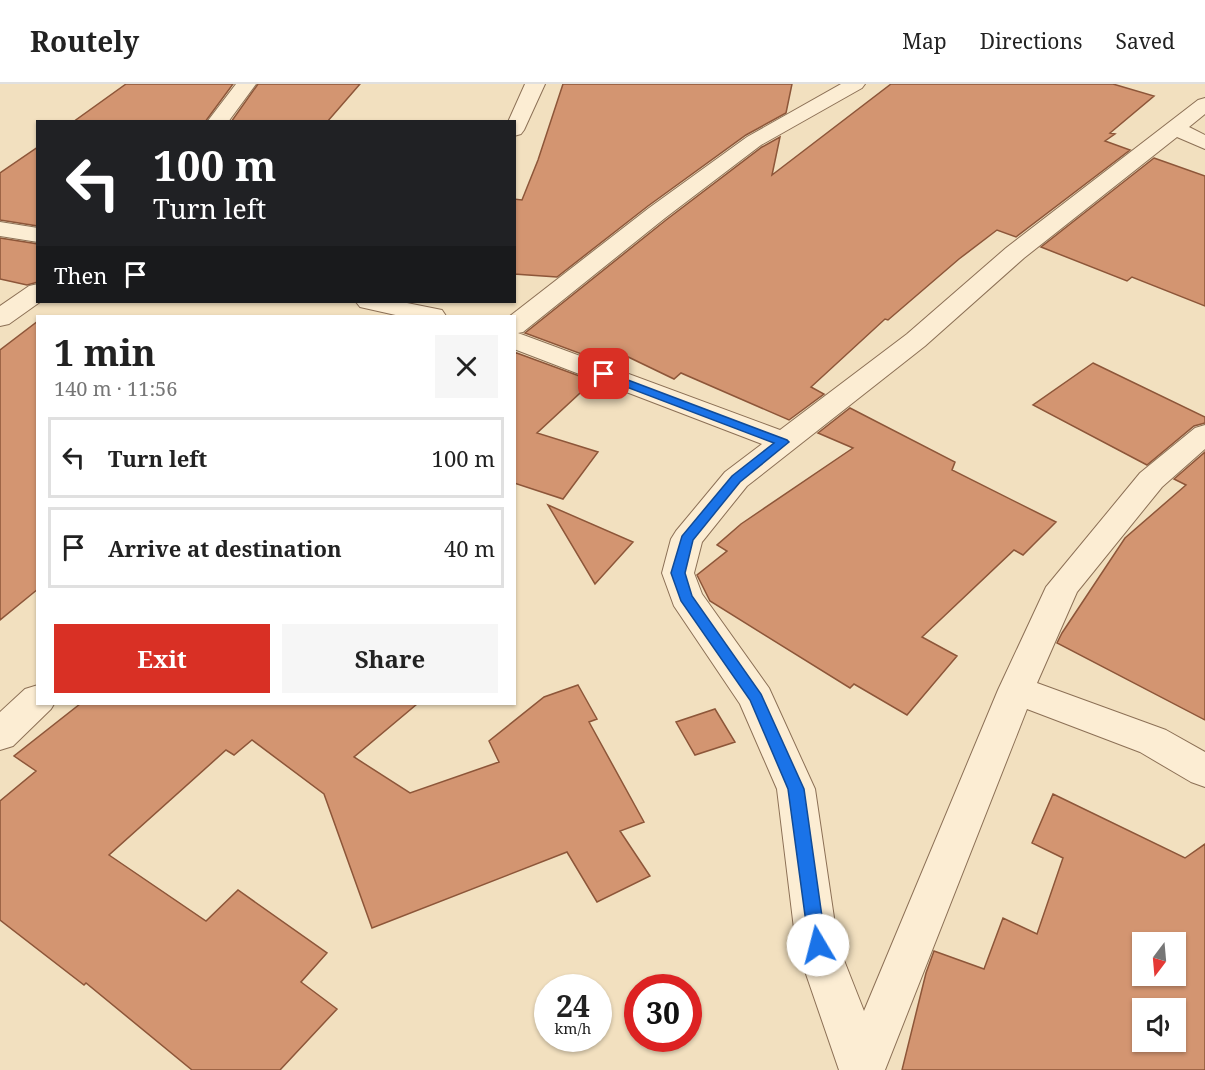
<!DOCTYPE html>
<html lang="en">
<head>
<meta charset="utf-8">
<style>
	:root { --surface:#fff; --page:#f6f6f6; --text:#222; --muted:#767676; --line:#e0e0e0; --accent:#d93025 }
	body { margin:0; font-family:"Noto Serif",serif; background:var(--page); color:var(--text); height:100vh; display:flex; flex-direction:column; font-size:22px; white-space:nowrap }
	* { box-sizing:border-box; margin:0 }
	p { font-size:20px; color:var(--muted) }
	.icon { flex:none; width:33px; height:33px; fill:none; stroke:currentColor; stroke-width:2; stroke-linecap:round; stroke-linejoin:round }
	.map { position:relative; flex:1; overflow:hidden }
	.sheet { position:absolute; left:36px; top:231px; width:480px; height:390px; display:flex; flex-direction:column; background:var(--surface); border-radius:0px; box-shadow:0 2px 4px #0004 }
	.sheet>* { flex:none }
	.top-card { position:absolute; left:36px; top:36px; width:480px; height:183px; border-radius:0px; box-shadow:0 2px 4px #0004; background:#202124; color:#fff; overflow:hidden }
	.needle { width:39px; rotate:196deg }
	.fabs { position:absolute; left:1132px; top:848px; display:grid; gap:12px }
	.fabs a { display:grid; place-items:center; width:54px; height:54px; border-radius:0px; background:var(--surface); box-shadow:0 2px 4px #0004; font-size:30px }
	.speed { position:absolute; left:534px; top:890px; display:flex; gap:12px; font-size:30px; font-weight:700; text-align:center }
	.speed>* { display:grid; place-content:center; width:78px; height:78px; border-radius:50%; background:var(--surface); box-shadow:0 2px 4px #0004; line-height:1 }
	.speed small { font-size:15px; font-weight:400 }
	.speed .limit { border:9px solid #d22; background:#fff; color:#111 }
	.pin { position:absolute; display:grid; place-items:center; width:51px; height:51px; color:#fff; margin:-26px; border-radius:12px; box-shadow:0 3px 9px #0006 }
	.me { position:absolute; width:66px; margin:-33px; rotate:352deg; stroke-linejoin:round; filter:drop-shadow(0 0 4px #0008) }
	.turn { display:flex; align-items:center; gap:21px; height:126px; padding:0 18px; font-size:27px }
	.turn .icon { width:78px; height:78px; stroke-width:2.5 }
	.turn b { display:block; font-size:42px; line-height:51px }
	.then { display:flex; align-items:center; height:57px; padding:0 18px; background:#0003; gap:12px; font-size:22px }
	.round { display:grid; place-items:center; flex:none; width:63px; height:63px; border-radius:0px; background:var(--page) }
	.head { display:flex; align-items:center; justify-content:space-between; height:102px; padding:0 18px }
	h1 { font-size:36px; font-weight:700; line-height:45px }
	.action { display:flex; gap:12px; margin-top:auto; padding:12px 18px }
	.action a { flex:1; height:69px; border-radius:0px; background:var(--accent); color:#fff; font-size:24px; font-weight:700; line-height:69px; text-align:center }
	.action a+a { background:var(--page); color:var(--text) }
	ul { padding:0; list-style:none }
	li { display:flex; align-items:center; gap:18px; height:81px; margin:0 12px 9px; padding:0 6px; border:3px solid var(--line); border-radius:0px }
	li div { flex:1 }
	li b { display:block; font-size:22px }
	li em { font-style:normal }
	header { display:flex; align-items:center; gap:36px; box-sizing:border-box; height:84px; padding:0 30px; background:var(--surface); border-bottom:2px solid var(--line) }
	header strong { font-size:28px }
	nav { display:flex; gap:33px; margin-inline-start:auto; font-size:21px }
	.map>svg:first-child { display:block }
	.building { fill:#d39571; stroke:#8d5639; stroke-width:1.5; fill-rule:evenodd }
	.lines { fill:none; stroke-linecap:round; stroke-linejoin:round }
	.minor-casing { stroke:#8c7056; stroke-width:2 }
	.minor { fill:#fcedd3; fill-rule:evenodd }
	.route { fill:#1a73e8; stroke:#114b97; stroke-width:1.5 }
</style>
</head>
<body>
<header>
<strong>Routely</strong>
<nav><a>Map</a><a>Directions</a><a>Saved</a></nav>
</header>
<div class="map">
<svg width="1205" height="986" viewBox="0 0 1205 986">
	<rect width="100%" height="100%" fill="#f2e0bf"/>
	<!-- building -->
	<path class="building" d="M126,0H233L205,38H73Z
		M258,0H360L327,38H231Z
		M563,0H792L786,29L746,51L648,122L557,193L514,190V115L522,116L538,76Z
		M891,0H1113L1154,12L1110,49L1115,50L1105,57L1130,66L1016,153L997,146L959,175L888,236L885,235L811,303L824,310L789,336L681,289L674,295L622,270L611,281L525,249L666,136L762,63L780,53L772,91Z
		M38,63V142L0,136V89Z
		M1154,74L1205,92V222L1132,193L1127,197L1041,163Z
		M0,154L38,160V198L27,201L0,195Z
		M38,237V505L0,536V266Z
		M514,268L593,297L537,349L598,368L563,415L514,399Z
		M1093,279L1205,333V339L1194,342L1147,381L1033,321Z
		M850,324L955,378L952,386L1056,438L1023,471L1014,466L922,553L957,572L907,631L854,600L850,604L710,517L697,491L727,467L717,461L741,440L853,364L818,349Z
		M1205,368V636L1057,559L1062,549L1125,454L1186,401L1174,395Z
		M548,421L633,458L595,500Z
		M578,601L597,635L589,638L644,738L620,747L650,792L597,818L567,768L372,844L324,710L252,656L234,671L226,666L109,771L206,837L238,806L327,869L301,898L337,925L280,986H192L86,899L84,901L0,836V717L36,687L14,672L80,620H417L354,673L410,709L499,678L489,657L544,613Z
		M715,625L735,658L695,671L676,638Z
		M1053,710L1185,774L1205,760V986H902L926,889L934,867L984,885L1003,834L1037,850L1063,774L1032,759ZM1143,858H1176V891H1143ZM1143,924H1176V957H1143Z"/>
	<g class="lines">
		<defs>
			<path id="minor" d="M236,0H256L228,38H207Z
				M525,0H545L524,46L521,50L514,52V38H508Z
				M841,0H865L862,4L761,61L665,134L523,248L518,249L780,346L907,250L1006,164L1198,16L1205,14V30L1189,43L1205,51V65L1177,53L1024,174L925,262L747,402L702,458L694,489L702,510L769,604L815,705L838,861L864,927L998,606L1046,503L1140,389L1195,344L1205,341V365L1162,403L1077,508L1037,599L1166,646L1205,668V703L1191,698L1140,668L1027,625L885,986H839L796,861L777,705L740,620L674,522L662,489L671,455L676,447L725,388L762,360L514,265V232H510L649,124L747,53Z
				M0,138L38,144V158L0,152Z
				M38,200V218H40L9,240L0,242V222L29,202Z
				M356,218H402L442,226L446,232H400L360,223Z
				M38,601V620H54L51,625L13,662L0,666V628L25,605Z"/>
		</defs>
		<!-- minor casing -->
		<use href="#minor" class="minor-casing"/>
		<!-- minor -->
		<use href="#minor" class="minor"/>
	</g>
	<!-- route -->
	<path class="route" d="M604,287L787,356L789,358L740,398L693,456L685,489L692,512L761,610L804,705L826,861L824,867L818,869L811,867L809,861L788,705L750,616L681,517L671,489L682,452L732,392L774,359L600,293L598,290Z"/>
</svg>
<div class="fabs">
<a><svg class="needle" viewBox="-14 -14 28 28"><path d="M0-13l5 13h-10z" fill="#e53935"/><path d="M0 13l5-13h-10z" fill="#767676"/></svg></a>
<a><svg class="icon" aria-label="sound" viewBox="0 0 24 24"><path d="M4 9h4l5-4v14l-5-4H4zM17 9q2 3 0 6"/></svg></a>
</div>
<div class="speed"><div>24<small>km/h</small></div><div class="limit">30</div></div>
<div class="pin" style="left:604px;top:290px;background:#d93025"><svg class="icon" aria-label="arrive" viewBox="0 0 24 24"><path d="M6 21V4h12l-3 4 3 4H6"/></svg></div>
<svg class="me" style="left:818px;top:861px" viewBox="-20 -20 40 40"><circle r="19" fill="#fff"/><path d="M0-13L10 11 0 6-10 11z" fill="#1a73e8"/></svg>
<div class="top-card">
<div class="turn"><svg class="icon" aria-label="left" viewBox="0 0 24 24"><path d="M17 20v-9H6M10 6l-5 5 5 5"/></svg><div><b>100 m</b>Turn left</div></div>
<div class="then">Then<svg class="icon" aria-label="arrive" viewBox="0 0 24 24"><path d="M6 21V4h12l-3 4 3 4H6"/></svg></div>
</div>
<section class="sheet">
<div class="head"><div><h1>1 min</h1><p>140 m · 11:56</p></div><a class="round"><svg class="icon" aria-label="close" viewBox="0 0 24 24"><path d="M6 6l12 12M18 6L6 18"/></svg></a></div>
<ul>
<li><svg class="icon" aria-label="left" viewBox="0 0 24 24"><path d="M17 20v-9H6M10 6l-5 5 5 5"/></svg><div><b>Turn left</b></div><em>100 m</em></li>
<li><svg class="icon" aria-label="arrive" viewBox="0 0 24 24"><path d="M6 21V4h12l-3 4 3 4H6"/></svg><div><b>Arrive at destination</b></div><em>40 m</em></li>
</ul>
<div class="action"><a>Exit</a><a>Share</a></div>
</section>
</div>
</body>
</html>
